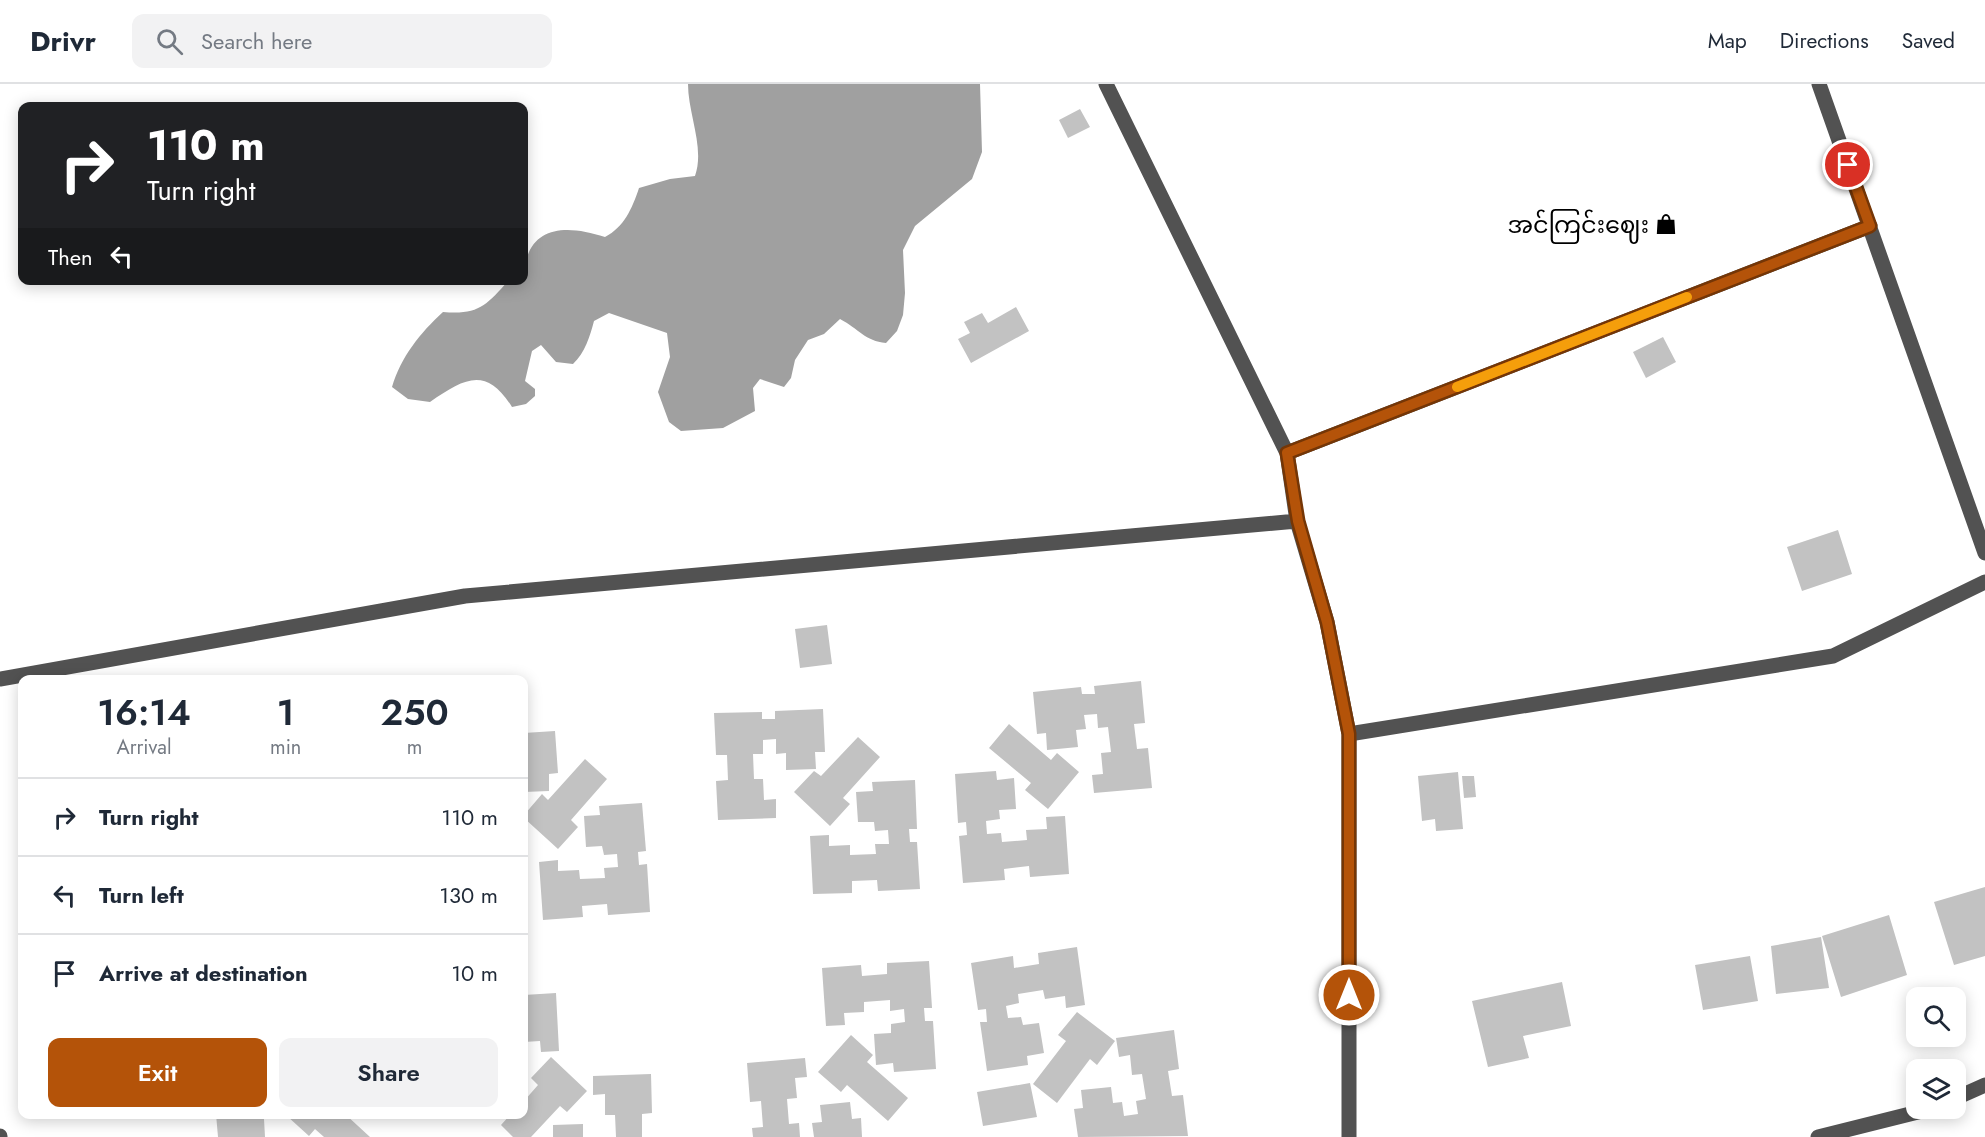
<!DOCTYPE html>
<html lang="en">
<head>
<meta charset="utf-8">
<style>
	:root { --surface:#fff; --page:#f2f2f3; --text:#1f2937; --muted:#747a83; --line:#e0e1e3; --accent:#b45309 }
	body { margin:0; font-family:Jost,"Noto Sans Myanmar",sans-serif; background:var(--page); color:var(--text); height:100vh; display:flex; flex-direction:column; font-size:22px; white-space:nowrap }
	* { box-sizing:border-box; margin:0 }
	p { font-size:20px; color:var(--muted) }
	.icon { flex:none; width:33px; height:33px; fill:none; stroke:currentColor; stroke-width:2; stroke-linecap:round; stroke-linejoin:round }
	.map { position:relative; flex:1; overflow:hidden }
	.drawer { position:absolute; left:18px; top:591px; width:510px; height:444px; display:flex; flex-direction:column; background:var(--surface); border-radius:12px; box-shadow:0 3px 15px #0003 }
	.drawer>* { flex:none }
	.guide { position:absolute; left:18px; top:18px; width:510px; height:183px; border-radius:12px; box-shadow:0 3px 15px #0003; background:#202124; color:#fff; overflow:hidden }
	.tools { position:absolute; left:1906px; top:903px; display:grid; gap:12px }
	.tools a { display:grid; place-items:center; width:60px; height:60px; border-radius:12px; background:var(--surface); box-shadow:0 3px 15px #0003; font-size:30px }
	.pin { position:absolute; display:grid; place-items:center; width:51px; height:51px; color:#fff; margin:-26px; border:3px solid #fff; border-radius:50%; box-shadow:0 2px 6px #0007 }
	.me { position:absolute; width:66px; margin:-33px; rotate:0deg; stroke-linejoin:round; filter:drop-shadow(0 0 4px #0008) }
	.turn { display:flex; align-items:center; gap:21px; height:126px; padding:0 30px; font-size:27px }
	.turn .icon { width:78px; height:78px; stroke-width:2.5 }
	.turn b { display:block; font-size:42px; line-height:51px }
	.then { display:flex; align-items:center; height:57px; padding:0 30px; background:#0003; gap:12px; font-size:22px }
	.eta { display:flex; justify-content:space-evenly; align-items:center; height:102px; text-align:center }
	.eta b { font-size:36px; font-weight:600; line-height:42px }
	.button { display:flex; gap:12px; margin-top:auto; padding:12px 30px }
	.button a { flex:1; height:69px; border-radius:12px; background:var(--accent); color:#fff; font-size:24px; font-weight:600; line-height:69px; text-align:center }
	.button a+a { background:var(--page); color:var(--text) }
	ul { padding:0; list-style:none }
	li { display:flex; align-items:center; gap:18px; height:78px; padding:0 30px; border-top:2px solid var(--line) }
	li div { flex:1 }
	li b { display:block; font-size:22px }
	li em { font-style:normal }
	header { display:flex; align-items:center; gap:36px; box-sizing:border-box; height:84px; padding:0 30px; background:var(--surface); border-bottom:2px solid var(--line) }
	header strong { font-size:28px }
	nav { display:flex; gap:33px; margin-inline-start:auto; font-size:21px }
	.search { width:420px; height:54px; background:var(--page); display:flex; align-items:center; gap:15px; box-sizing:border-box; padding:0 21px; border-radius:12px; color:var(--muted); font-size:22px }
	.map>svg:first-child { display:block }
	.water { fill:#a0a0a0 }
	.building { fill:#c2c2c2 }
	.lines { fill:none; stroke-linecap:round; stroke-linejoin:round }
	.minor { stroke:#525252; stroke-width:15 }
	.route-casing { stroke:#753606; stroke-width:15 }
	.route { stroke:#b45309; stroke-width:10 }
	.slow { stroke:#f59e0b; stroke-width:10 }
	.labels { text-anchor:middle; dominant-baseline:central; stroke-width:6; stroke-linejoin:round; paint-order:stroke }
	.poi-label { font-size:24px; fill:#000; stroke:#fff; text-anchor:end }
</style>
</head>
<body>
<header>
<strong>Drivr</strong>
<div class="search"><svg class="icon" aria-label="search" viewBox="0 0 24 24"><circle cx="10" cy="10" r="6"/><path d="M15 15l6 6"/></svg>Search here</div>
<nav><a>Map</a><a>Directions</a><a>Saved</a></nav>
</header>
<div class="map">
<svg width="1985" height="1053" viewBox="0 0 1985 1053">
	<rect width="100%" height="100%" fill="#fff"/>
	<!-- water -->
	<path class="water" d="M688,0H980L982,68L972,95L915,142L903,166L905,209L903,231L897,247L886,259C865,257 859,245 840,235L824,250L808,256L795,276L791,294L784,303L760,295L753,304L755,327L723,344L681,347L669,338L658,308L670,273L667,249L609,229L594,237C590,252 585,269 573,280L556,278L541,261L532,267L525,297L535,305V312L526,320L512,323C486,282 465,294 430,318L408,315L392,303C401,273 420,249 443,228C478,231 486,222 508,197L524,196C524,142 563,139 605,153C624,143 632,125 639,104L670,95L695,92C705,64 688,30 688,0Z"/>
	<!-- building -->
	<path class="building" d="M1080,25L1090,43L1068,54L1059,36Z
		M1016,223L1029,247L971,279L958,255L970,249L964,238L982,229L988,239Z
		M1663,253L1676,278L1646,294L1633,268Z
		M1838,446L1852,490L1802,507L1787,463Z
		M827,541L832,580L800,584L795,545Z
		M1141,597L1145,639L1134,640L1137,665L1148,664L1152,704L1094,709L1092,691L1103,690L1101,669L1111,668L1108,643L1098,644L1097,630L1084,631L1086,645L1076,646L1078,663L1047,666L1046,649L1037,650L1033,608L1081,603L1082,610H1095L1094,602Z
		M823,625L825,668H815L816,685L786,686V669L776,670V655L763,656V670H753L754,695H763L764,716L776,715V734L718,736L716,697L728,696L727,671H716L714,629L762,628V635H775V627Z
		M1009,640L1051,676L1057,669L1079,688L1048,725L1025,706L1031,699L989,664Z
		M555,647L558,689L549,690V707L524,708V649Z
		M858,653L880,673L843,714L850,720L830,742L794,708L814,687L821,692Z
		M585,675L607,695L571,736L578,743L558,765L524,734V731L542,710L548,716Z
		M996,687L997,696L1014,694L1016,725L999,726L1000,735L986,737L987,750L1001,749L1002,758L1027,756L1026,746L1047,745L1046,733L1065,732L1069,790L1030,793L1029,782L1004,785L1005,796L963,799L959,752L967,751L966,738L958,739L955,690Z
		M1458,688L1463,745L1436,747L1435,735L1422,737L1418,692Z
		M1462,692H1474L1476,713L1464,714Z
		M915,696L917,745H909L910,758H917L920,805L878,807L877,796L852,797V809L813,810L810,752L829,751V762L850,761V771L876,770L875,760H889L888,746L875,747L874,738H858L856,708L873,707L872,698Z
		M642,719L646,767L638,768L639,781L647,780L650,828L608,831L607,820L582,822L583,833L543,836L539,778L558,776V787L579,786L580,795L605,794L604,784L618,783L617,770L604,771L602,762L586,763L584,732L600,731L599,722Z
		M1985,803V872L1954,881L1934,818Z
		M1889,831L1907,891L1841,913L1822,852Z
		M1821,853L1829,904L1776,910L1771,862Z
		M1077,863L1085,921L1066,924L1065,912L1045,915L1043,906L1018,910L1019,919L1006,922L1008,934L1021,933L1023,941L1039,939L1044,969L1027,972L1028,981L987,987L980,938H987L986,925L978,926L971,879L1013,872L1014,884L1039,880L1038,869Z
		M1750,872L1758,917L1703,926L1695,881Z
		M929,877L932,924H924L925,937H933L936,985L894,988L893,979L876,981L874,950L891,949V940L905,938L904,925L890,927V916L864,918V928L844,929L845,941L826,942L822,884L861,881L862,892L887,890V879Z
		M1562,898L1571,942L1523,952L1529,974L1488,983L1472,917Z
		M556,909L559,967L541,968L540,957L524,958V911Z
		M1077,928L1115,957L1097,981L1090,975L1057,1019L1033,1000L1066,957L1058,951Z
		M1174,946L1179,985L1168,987L1172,1012L1183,1011L1188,1052L1078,1053L1074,1025L1083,1024L1081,1006L1111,1003L1113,1019L1122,1018L1124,1032L1138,1030L1136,1017L1146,1015L1142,990L1132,991L1130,971L1119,973L1116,954Z
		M851,951L873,971L867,978L908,1014L888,1037L847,1001L841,1008L818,988Z
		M551,973L587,1007L567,1028L560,1022L531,1053H513L501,1041L511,1030H524V1017L538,1001L531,994Z
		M805,974L807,993L795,994L797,1014L787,1015L789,1040L799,1039L800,1053H753L752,1044L763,1043L761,1017L750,1018L747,979Z
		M651,990L652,1029L642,1030V1053H616L615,1031H605V1010L593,1011V992Z
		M1030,999L1037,1033L983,1042L977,1008Z
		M850,1018L852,1035L861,1034L862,1053H814L812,1039L822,1038L820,1021Z
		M216,1030H274L275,1034L264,1035L265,1053H218Z
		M288,1030H345L370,1053H324L315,1045L309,1052L287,1032Z
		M583,1040V1053H553V1041Z"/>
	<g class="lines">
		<!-- minor -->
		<path class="minor" d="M1106,0L1287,369L1297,437L1327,538L1349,650V1053
			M1819,0L1985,469
			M1287,369L1870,142
			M0,595L465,512L1297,437
			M1349,650L1833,572L1985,498
			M1956,1014L1985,1001
			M0,1052V1053
			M1818,1053L1934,1024"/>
	</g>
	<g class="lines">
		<defs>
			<path id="route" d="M1349,911V650L1327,538L1298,437L1287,369L1870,142L1848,81"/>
		</defs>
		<!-- route casing -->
		<use href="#route" class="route-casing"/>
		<!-- route -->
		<use href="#route" class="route"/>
		<!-- slow -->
		<path class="slow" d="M1457,303L1687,213"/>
	</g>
	<!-- icons -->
	<defs>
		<symbol id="shop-bare" viewBox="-9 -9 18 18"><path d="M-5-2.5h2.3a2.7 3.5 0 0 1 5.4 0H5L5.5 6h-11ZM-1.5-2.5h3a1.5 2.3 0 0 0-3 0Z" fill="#000" stroke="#fff" stroke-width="2.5" paint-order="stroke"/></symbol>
	</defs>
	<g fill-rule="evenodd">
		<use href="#shop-bare" x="1651" y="125" width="30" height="30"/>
	</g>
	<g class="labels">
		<!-- poi labels -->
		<g class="poi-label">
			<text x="1649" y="140">အင်ကြင်းဈေး</text>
		</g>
	</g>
</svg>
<div class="tools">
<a><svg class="icon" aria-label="search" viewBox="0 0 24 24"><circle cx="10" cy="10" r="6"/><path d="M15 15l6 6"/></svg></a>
<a><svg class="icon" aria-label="layers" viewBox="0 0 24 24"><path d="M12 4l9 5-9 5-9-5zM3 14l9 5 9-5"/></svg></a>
</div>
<div class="pin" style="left:1848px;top:81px;background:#d93025"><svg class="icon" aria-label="arrive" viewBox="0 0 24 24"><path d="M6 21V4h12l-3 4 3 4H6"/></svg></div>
<svg class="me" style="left:1349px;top:911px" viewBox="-20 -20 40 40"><circle r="17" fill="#b45309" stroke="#fff" stroke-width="3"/><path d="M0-11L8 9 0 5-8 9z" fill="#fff"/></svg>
<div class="guide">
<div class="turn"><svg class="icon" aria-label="right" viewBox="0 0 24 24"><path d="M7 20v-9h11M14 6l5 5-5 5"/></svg><div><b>110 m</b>Turn right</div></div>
<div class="then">Then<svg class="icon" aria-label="left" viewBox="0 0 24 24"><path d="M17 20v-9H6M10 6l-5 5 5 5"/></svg></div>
</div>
<section class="drawer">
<div class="eta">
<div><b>16:14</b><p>Arrival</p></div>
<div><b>1</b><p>min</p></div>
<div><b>250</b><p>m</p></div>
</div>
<ul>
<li><svg class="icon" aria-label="right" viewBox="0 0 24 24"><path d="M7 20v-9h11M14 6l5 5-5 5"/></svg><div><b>Turn right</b></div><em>110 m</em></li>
<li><svg class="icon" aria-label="left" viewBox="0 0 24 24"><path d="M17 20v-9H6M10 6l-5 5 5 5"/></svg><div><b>Turn left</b></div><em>130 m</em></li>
<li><svg class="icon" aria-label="arrive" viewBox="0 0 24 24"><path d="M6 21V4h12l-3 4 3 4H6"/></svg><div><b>Arrive at destination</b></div><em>10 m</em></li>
</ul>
<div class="button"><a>Exit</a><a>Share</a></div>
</section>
</div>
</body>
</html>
